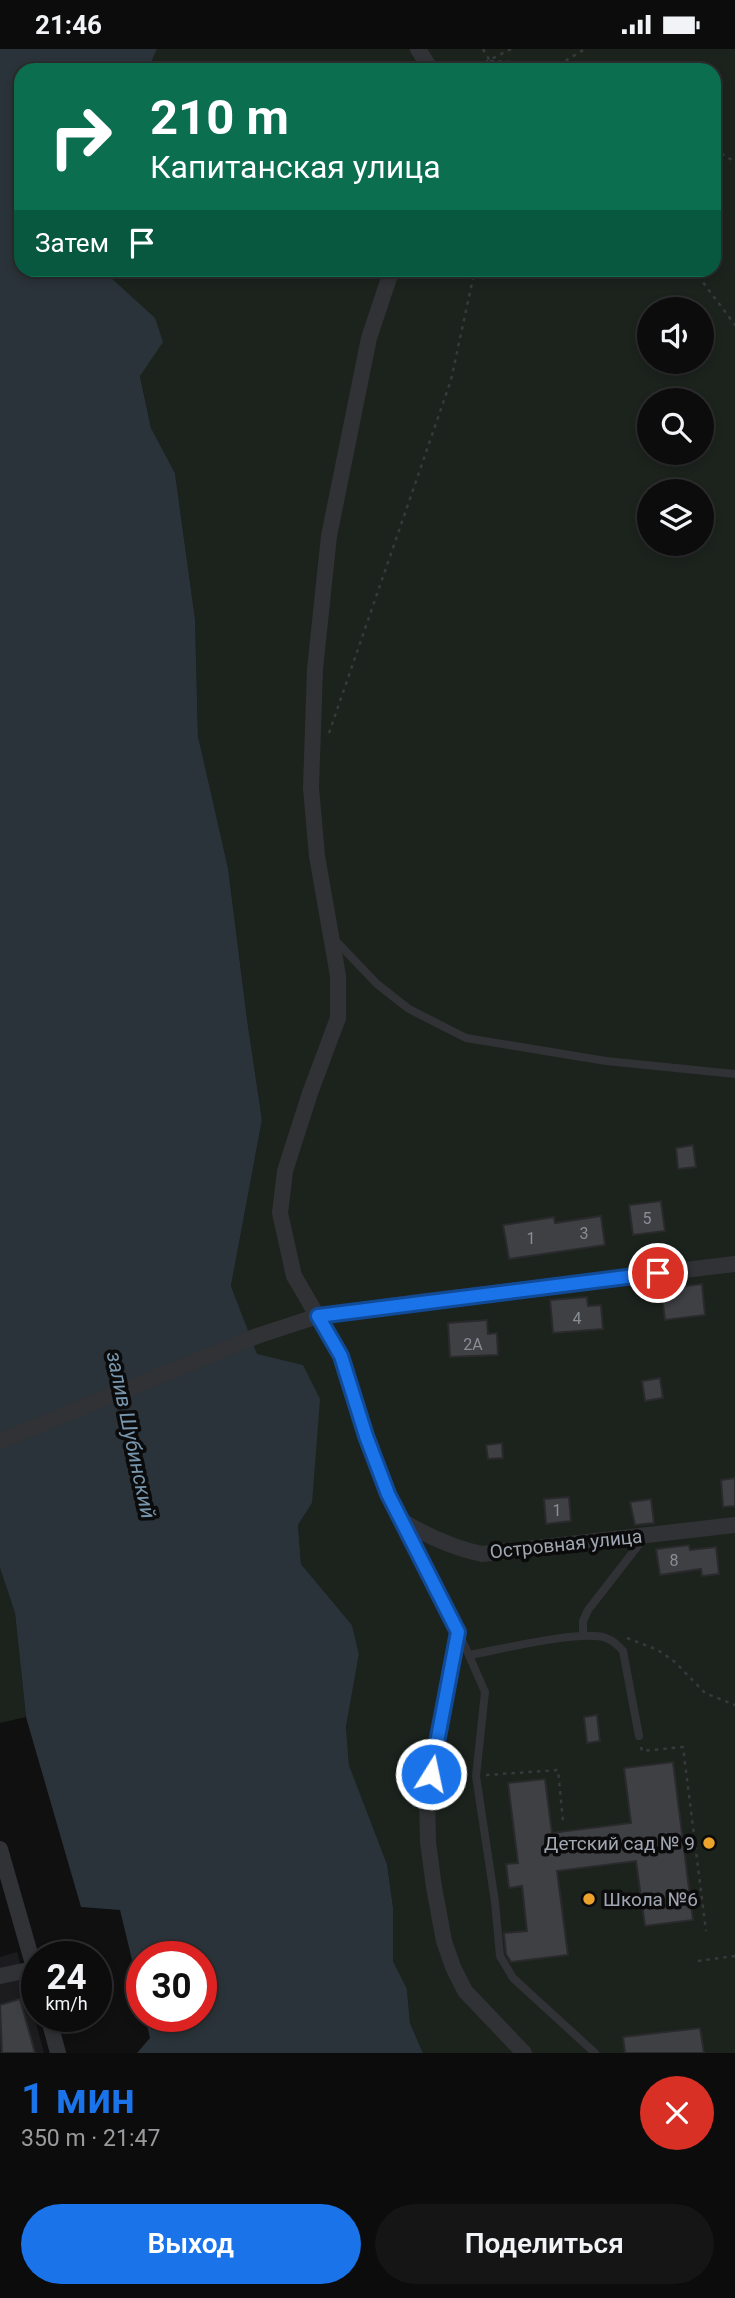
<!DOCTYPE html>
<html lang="ru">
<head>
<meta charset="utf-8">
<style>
	:root { --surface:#0c0c0d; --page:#151516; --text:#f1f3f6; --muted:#9a9b9d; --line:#2c2c2e; --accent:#1a73e8 }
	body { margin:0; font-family:Roboto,sans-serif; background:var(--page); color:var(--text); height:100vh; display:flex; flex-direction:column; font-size:26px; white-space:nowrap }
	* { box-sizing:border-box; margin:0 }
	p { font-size:23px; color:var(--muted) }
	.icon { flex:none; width:38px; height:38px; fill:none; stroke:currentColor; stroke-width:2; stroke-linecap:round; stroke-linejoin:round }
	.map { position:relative; height:2004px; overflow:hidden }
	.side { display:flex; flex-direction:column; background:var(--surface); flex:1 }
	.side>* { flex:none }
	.guide { position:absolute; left:14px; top:14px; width:707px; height:214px; border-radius:21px; box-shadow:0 4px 10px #0003,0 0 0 2px var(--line); background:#0b6e4f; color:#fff; overflow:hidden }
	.tools { position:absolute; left:637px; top:248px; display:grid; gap:14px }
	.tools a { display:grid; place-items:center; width:77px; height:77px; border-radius:50%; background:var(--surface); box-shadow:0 4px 10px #0003,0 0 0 2px var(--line); font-size:35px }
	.speed { position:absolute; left:21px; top:1892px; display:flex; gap:14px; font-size:35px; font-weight:700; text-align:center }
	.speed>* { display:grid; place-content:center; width:91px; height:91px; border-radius:50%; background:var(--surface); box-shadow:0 4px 10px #0003,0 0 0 2px var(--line); line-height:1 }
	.speed small { font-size:18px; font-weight:400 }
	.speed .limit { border:10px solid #d22; background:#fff; color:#111 }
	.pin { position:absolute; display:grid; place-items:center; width:60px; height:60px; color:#fff; margin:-30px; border:4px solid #fff; border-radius:50%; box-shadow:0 2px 7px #0007 }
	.me { position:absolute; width:77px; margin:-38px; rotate:10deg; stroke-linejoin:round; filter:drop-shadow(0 0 5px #0008) }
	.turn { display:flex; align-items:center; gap:24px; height:147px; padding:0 21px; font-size:32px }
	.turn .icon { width:91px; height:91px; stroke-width:2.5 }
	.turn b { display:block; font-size:49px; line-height:60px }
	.then { display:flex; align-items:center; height:66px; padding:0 21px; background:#0003; gap:14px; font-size:26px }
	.round { display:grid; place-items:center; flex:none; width:74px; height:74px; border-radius:37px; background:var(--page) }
	.overview { display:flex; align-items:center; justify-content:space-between; height:119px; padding:0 21px }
	h1 { font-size:42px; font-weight:600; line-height:52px; color:var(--accent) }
	.primary-button { display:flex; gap:14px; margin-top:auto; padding:14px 21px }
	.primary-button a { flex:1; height:80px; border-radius:42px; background:var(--accent); color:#fff; font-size:28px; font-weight:600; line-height:80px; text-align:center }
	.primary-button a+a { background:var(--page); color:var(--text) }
	.status { display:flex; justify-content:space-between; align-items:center; height:49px; padding:0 35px; background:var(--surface); direction:ltr }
	.status svg { height:19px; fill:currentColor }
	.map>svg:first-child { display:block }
	.built { fill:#1c1c1e }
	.green { fill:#1c231d; fill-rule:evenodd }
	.water { fill:#2a3339 }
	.building { fill:#3f4044; stroke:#2a2a2d; stroke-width:2 }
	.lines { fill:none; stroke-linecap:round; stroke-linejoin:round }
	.path { stroke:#37393d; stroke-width:2.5; stroke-dasharray:3.5 5; stroke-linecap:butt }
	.service { stroke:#313236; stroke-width:8 }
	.minor { stroke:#313236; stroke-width:16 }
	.route-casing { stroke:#114b97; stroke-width:18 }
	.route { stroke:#1a73e8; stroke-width:12 }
	.poi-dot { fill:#eca32c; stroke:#0b0b0c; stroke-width:2.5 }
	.labels { text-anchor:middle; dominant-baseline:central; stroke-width:7; stroke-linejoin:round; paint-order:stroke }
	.number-label { font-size:16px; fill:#888d96 }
	.street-label { font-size:19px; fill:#a1a7b2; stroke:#0b0b0c }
	.poi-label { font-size:19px; fill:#a1a7b2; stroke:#0b0b0c; text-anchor:end }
	.water-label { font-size:21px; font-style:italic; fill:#7896ad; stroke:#0b0b0c }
</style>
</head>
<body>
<div class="status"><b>21:46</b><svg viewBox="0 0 49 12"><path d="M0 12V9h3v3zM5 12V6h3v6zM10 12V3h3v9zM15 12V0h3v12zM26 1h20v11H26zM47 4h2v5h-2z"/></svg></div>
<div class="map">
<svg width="735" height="2004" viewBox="0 0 735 2004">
	<rect width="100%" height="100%" fill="#101011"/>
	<!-- built -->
	<path class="built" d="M17,1903L44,2004H0V1908Z"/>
	<!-- green -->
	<path class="green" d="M157,0H735V2004H423L410,1974L407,1940L393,1912V1858L387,1815L349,1716L346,1678L359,1605L352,1576L301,1515L298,1476L312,1454L303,1316L257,1306L231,1237L262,1071L247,970L228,819L198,687L195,570L175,424L151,379L140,326L106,221L714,220V21H148ZM649,261H702V313H649ZM649,352H702V404H649ZM649,443H702V495H649Z
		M0,1519L15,1564L26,1668L0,1674Z"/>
	<!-- water -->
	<path class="water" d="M0,0H157L148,21H21V220L106,221L109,227L155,269L163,293L140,327L151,379L175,424L195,570L198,687L228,819L247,970L262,1071L231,1237L257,1305L303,1316L320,1350L312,1454L298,1476L301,1515L352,1576L359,1605L346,1678L349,1716L387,1815L393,1858V1912L407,1940L410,1974L423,2004H137L150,1989L145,1967H201V1908H142V1952L120,1861L81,1858L26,1668L15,1564L0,1519Z"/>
	<!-- building -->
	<path class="building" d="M693,1096L696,1118L678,1120L676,1099Z
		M661,1152L665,1182L633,1186L629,1156Z
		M601,1167L605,1196L509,1210L503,1176L554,1168L555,1174Z
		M702,1235L705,1266L665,1271L661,1240Z
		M587,1248L588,1257L601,1256L603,1280L553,1284L550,1251Z
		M487,1271L488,1285L497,1284L498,1306L450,1308L448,1274Z
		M660,1329L663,1349L645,1352L642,1332Z
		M502,1394L503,1409L488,1410L486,1396Z
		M735,1429V1457L723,1458L721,1431Z
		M569,1448L571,1472L546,1475L544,1450Z
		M651,1450L654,1474L635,1476L630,1453Z
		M689,1496L690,1501L716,1498L719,1525L702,1527L701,1520L660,1526L656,1500Z
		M597,1666L600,1692L587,1694L584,1668Z
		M673,1713L693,1871L645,1877L636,1812L557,1822L568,1906L511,1913L506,1905L504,1884L527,1882L522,1837L509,1839L506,1815L518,1814L508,1734L545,1730L552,1784L631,1774L624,1719Z
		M20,1950L35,2004H2L0,1956Z
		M700,1979L704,2004H625L623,1988Z"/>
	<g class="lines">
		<!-- path -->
		<path class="path" d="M483,0L490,12V21
			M490,12L560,15L585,0
			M490,12L503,21
			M470,21L511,0
			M714,100L735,113
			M693,220L735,276
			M329,684L451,331L475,220
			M627,1589L658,1601L675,1613L705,1644L735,1656
			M641,1698L642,1702L683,1698L706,1882
			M486,1726L558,1721L563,1772
			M698,1912L735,1907"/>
		<!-- service -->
		<path class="service" d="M335,891L377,935L409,960L466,989L606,1012L735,1025
			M460,1586L485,1643L476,1727L495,1853L500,1907L513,1929L595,2004
			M583,1586V1572L588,1561L644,1489
			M469,1606C499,1601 581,1580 606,1589C614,1592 618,1596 623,1602L639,1687"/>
		<!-- minor -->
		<path class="minor" d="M418,0L431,21
			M392,220L369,289L329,487L315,620L311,739L317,807L338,927V969L310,1044L285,1122L280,1164L294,1227L341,1307L366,1387L388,1445L458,1583L427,1748L428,1793L434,1838L444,1892L453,1918L465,1942L524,2004
			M0,1392L257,1287L318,1267L426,1252L735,1215
			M404,1473C429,1488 453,1499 482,1505L735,1476
			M0,1800L37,1929
			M0,1927L34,1920
			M48,1967L58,2004"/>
	</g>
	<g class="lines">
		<defs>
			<path id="route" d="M431,1725L458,1583L388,1445L366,1387L341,1307L318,1267L658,1224"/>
		</defs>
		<!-- route casing -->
		<use href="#route" class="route-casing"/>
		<!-- route -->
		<use href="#route" class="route"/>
	</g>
	<!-- markers -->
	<g class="poi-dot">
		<circle cx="709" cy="1794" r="7"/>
		<circle cx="589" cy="1850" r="7"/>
	</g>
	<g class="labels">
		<!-- number labels -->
		<g class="number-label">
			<text x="647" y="1169">5</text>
			<text x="584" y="1184">3</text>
			<text x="531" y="1189">1</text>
			<text x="577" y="1269">4</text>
			<text x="473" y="1295">2А</text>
			<text x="557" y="1461">1</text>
			<text x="674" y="1511">8</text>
		</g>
		<!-- street labels -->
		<g class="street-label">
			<text transform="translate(566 1495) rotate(-6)">Островная улица</text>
		</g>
		<!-- poi labels -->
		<g class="poi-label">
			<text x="695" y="1794">Детский сад № 9</text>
			<text x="603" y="1850" text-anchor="start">Школа №6</text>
		</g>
		<!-- water labels -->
		<g class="water-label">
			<text transform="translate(131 1386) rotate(78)">залив Шубинский</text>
		</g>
	</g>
</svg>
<div class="tools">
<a><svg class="icon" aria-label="sound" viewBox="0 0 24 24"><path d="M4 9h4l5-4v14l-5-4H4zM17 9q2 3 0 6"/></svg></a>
<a><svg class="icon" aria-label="search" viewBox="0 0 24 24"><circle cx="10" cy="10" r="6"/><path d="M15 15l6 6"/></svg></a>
<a><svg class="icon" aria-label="layers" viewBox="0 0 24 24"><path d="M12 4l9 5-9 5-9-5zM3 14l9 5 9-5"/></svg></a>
</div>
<div class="speed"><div>24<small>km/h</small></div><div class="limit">30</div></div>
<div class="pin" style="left:658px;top:1224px;background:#d93025"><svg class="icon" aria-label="arrive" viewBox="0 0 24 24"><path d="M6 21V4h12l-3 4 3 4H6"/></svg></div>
<svg class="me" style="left:431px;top:1725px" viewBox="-20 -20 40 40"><circle r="17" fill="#1a73e8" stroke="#fff" stroke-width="3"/><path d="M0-11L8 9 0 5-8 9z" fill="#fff"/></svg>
<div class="guide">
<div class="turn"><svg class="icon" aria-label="right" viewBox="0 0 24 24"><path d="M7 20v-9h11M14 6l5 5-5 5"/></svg><div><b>210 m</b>Капитанская улица</div></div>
<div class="then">Затем<svg class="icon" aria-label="arrive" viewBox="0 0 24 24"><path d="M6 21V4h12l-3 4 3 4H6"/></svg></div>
</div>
</div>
<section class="side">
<div class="overview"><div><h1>1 мин</h1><p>350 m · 21:47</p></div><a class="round" style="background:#d93025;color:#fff"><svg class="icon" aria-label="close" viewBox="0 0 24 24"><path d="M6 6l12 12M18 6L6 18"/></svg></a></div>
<div class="primary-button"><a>Выход</a><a>Поделиться</a></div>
</section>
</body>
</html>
